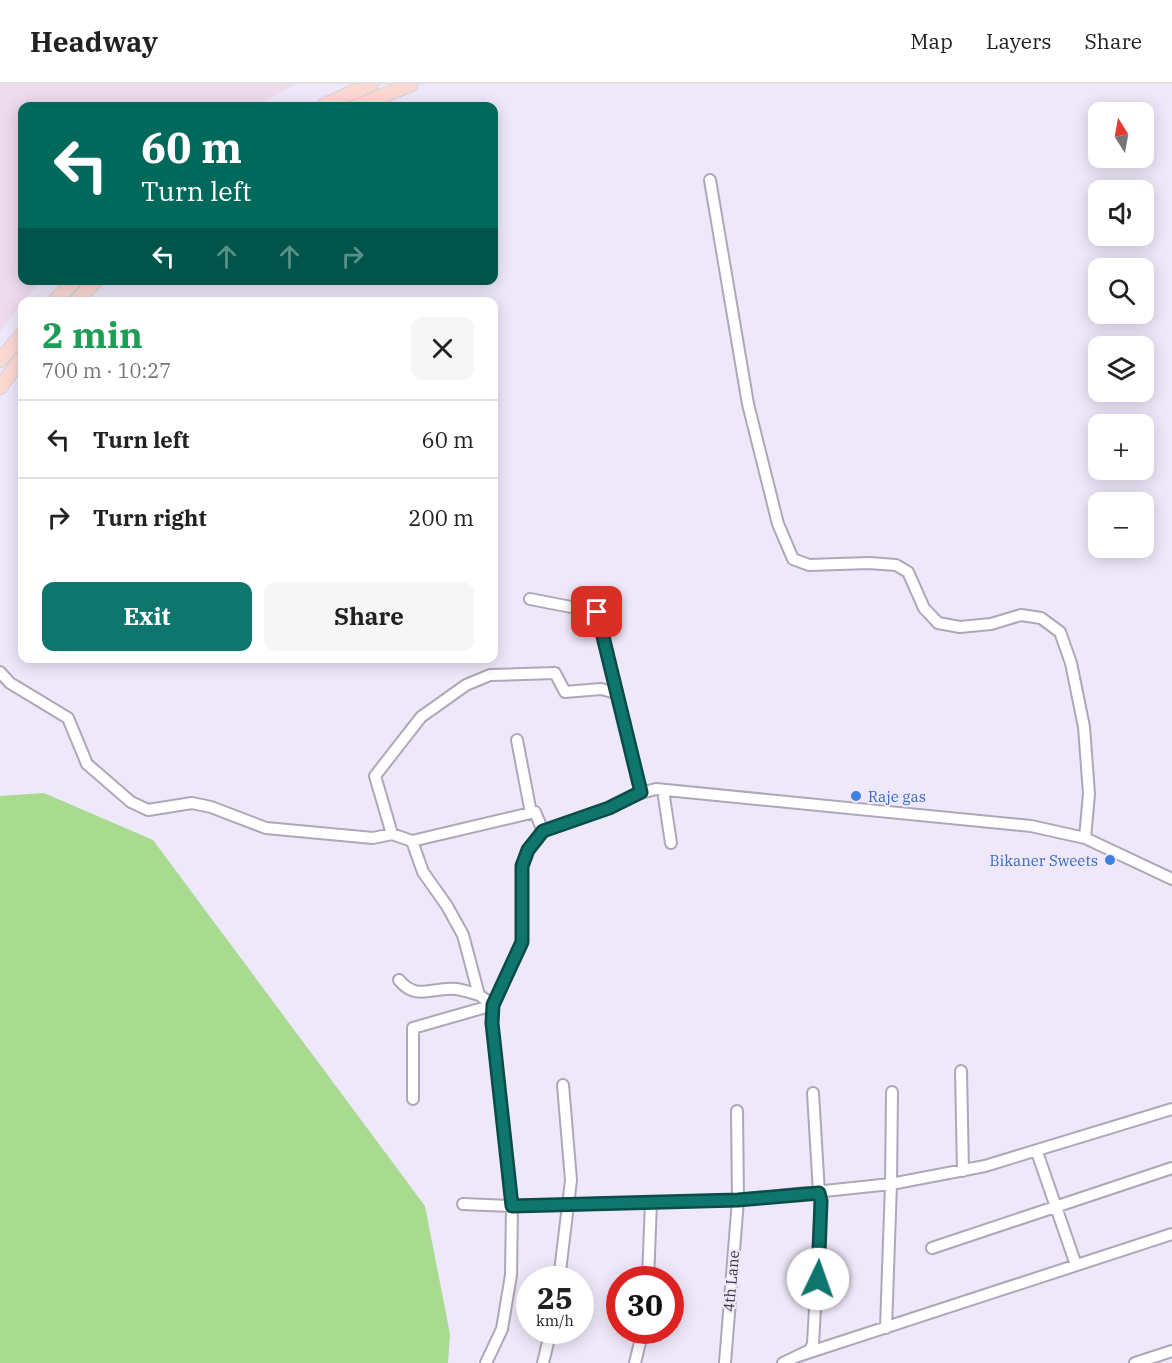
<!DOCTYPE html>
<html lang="en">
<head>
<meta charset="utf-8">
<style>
	:root { --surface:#fff; --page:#f6f6f6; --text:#222; --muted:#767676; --line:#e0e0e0; --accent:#0f766e }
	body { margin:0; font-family:"IBM Plex Serif",serif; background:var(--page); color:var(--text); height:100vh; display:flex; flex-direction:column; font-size:22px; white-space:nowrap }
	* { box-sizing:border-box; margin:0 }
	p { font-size:20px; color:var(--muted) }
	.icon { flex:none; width:33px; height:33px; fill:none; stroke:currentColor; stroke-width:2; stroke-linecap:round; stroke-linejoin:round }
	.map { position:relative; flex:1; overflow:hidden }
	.side { position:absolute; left:18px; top:213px; width:480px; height:366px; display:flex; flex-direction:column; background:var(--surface); border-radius:12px; box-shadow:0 3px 15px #0003 }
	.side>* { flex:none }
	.banner { position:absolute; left:18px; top:18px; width:480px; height:183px; border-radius:12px; box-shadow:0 3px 15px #0003; background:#00695c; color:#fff; overflow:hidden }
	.needle { width:39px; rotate:349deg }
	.buttons { position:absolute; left:1088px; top:18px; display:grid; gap:12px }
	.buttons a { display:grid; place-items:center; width:66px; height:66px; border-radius:12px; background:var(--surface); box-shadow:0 3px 15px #0003; font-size:30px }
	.speed { position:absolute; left:516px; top:1182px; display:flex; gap:12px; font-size:30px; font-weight:700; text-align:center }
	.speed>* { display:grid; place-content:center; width:78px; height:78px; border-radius:50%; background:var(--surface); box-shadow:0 3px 15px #0003; line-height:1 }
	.speed small { font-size:15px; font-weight:400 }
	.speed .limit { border:9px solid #d22; background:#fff; color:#111 }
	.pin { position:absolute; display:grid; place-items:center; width:51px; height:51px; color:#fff; margin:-26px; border-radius:12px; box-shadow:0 3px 9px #0006 }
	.me { position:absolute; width:66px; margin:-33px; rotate:3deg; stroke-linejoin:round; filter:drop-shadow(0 0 4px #0008) }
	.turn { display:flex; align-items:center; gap:21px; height:126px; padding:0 24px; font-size:27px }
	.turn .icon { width:78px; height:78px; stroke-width:2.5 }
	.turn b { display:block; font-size:42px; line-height:51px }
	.lanes { display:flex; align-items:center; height:57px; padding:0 24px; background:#0003; justify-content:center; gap:30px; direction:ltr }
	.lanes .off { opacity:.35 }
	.round { display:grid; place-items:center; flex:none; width:63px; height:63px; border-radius:12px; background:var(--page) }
	.head { display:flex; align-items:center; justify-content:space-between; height:102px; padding:0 24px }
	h1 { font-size:36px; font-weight:800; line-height:45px; color:#1e9e55 }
	.cta { display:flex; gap:12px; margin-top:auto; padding:12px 24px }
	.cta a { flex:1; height:69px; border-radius:12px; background:var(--accent); color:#fff; font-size:24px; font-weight:800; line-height:69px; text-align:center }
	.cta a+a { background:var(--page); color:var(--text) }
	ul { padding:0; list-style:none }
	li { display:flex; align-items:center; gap:18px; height:78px; padding:0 24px; border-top:2px solid var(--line) }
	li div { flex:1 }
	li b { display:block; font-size:22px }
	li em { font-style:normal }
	header { display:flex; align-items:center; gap:36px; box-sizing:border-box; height:84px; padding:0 30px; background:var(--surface); border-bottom:2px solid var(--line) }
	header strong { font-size:28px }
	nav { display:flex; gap:33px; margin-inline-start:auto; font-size:21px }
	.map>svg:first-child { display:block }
	.commercial { fill:#eedbec }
	.green { fill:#a8da90 }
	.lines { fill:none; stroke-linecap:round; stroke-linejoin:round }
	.minor-casing { stroke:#aea7b8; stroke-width:14 }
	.major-casing { stroke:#d3d3d4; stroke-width:16 }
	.minor { stroke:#fff; stroke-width:10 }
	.major { stroke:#fdd9d4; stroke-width:14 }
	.route-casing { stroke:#0a4d48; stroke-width:15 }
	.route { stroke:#0f766e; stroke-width:10 }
	.shop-dot { fill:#3f7fe0; stroke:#efe8fa; stroke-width:2 }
	.labels { text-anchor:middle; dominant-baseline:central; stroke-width:4.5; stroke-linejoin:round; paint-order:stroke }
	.shop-label { font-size:15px; fill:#366cbe; stroke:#efe8fa; text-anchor:start }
	.street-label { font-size:15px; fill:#38353c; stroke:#efe8fa }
</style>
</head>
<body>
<header>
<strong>Headway</strong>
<nav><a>Map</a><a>Layers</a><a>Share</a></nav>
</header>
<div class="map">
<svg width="1172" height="1279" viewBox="0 0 1172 1279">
	<rect width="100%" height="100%" fill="#efe8fa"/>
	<!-- commercial -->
	<path class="commercial" d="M0,0H297L255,22H22V196L40,197L0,248Z"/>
	<!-- green -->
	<path class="green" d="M44,709L153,756L425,1122L450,1250L448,1279H0V712Z"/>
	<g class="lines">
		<defs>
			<path id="minor" d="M710,96L748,320L778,440L793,475L809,481L869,479L896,481L908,488L924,524L938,539L960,543L991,540L1021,531L1041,534L1060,548L1071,579L1084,643L1089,710L1085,754
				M530,515L597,528L641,709
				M0,588L10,599L68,634L87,680L131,718L148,726L192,719L211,723L266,744L373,754L392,750L412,757L423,788L447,822L463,851L479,911L493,921
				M517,656L531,729
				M663,706L671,759
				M392,750L375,692L421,633L466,601L490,591L555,589L565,608L601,605L616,609
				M412,757L535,728L543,747
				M399,896C417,918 433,902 456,905C464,906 472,909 479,911
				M961,987L963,1087
				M413,1015V944L493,921
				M1037,1068L1076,1181
				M463,1120L512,1122L738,1116L891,1100L892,1008
				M932,1164L1172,1084
				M559,1196L571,1096L563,1001
				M648,1196L651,1118
				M886,1244L891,1100L985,1082L1172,1025
				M798,1272L1172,1150
				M486,1279L502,1245L511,1191L512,1122L492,939L493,921L522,858V782L528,766L543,747L609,724L641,709L656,705L1031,742L1085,754L1172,795
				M543,1279L551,1246
				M635,1279L643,1246
				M725,1279L738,1116L737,1027
				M783,1279L810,1266L813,1260L821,1117L819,1109L813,1009
				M1135,1279L1172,1267"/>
			<path id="major" d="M323,22L371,0
				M358,22L411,0
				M54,218L75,196
				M76,218L96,196
				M0,276L22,251
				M0,303L22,274"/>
		</defs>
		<!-- minor casing -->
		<use href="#minor" class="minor-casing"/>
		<!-- major casing -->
		<use href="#major" class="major-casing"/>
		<!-- minor -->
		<use href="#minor" class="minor"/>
		<!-- major -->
		<use href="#major" class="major"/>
	</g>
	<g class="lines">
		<defs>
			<path id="route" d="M597,528L641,708L609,724L543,747L528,766L522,782V858L493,921L492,939L512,1122L738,1116L819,1109L821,1117L818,1195"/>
		</defs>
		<!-- route casing -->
		<use href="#route" class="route-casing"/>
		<!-- route -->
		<use href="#route" class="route"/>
	</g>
	<!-- markers -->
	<g class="shop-dot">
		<circle cx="856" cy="712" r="6"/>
		<circle cx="1110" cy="776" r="6"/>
	</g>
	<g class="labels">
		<!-- shop labels -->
		<g class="shop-label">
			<text x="868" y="712">Raje gas</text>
			<text x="1098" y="776" text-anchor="end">Bikaner Sweets</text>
		</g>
		<!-- street labels -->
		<g class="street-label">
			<text transform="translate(731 1197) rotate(-85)">4th Lane</text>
		</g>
	</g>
</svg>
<div class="buttons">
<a><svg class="needle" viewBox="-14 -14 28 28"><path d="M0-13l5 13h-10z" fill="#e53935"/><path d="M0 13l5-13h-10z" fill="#767676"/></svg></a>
<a><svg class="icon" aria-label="sound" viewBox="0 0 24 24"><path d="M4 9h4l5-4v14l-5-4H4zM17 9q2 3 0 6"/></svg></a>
<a><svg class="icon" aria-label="search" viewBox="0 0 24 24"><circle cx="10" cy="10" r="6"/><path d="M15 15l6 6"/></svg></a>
<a><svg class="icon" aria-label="layers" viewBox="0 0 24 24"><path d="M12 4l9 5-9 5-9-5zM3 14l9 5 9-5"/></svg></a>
<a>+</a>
<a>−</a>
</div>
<div class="speed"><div>25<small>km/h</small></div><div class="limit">30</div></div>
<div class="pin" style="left:597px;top:528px;background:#d93025"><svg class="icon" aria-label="arrive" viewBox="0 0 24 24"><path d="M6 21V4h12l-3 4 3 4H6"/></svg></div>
<svg class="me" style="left:818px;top:1195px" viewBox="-20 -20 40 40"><circle r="19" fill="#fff"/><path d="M0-13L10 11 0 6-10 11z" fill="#0f766e"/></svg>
<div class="banner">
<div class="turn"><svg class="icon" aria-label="left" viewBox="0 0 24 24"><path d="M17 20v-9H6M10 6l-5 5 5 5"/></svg><div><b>60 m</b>Turn left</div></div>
<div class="lanes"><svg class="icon" aria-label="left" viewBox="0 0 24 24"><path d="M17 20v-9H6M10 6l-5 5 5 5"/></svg><svg class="icon off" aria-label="ahead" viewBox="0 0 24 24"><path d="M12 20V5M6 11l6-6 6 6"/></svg><svg class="icon off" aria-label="ahead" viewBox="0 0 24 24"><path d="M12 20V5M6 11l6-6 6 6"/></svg><svg class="icon off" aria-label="right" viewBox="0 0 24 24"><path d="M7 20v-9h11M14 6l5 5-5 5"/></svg></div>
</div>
<section class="side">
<div class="head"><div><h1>2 min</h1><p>700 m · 10:27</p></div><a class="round"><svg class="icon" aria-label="close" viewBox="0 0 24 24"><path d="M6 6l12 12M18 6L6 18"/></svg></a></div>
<ul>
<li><svg class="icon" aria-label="left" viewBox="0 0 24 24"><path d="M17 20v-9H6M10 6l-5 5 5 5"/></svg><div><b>Turn left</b></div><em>60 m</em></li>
<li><svg class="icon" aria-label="right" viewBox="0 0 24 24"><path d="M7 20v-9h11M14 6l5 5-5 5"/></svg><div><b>Turn right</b></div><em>200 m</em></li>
</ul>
<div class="cta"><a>Exit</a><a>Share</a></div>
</section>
</div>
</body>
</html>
